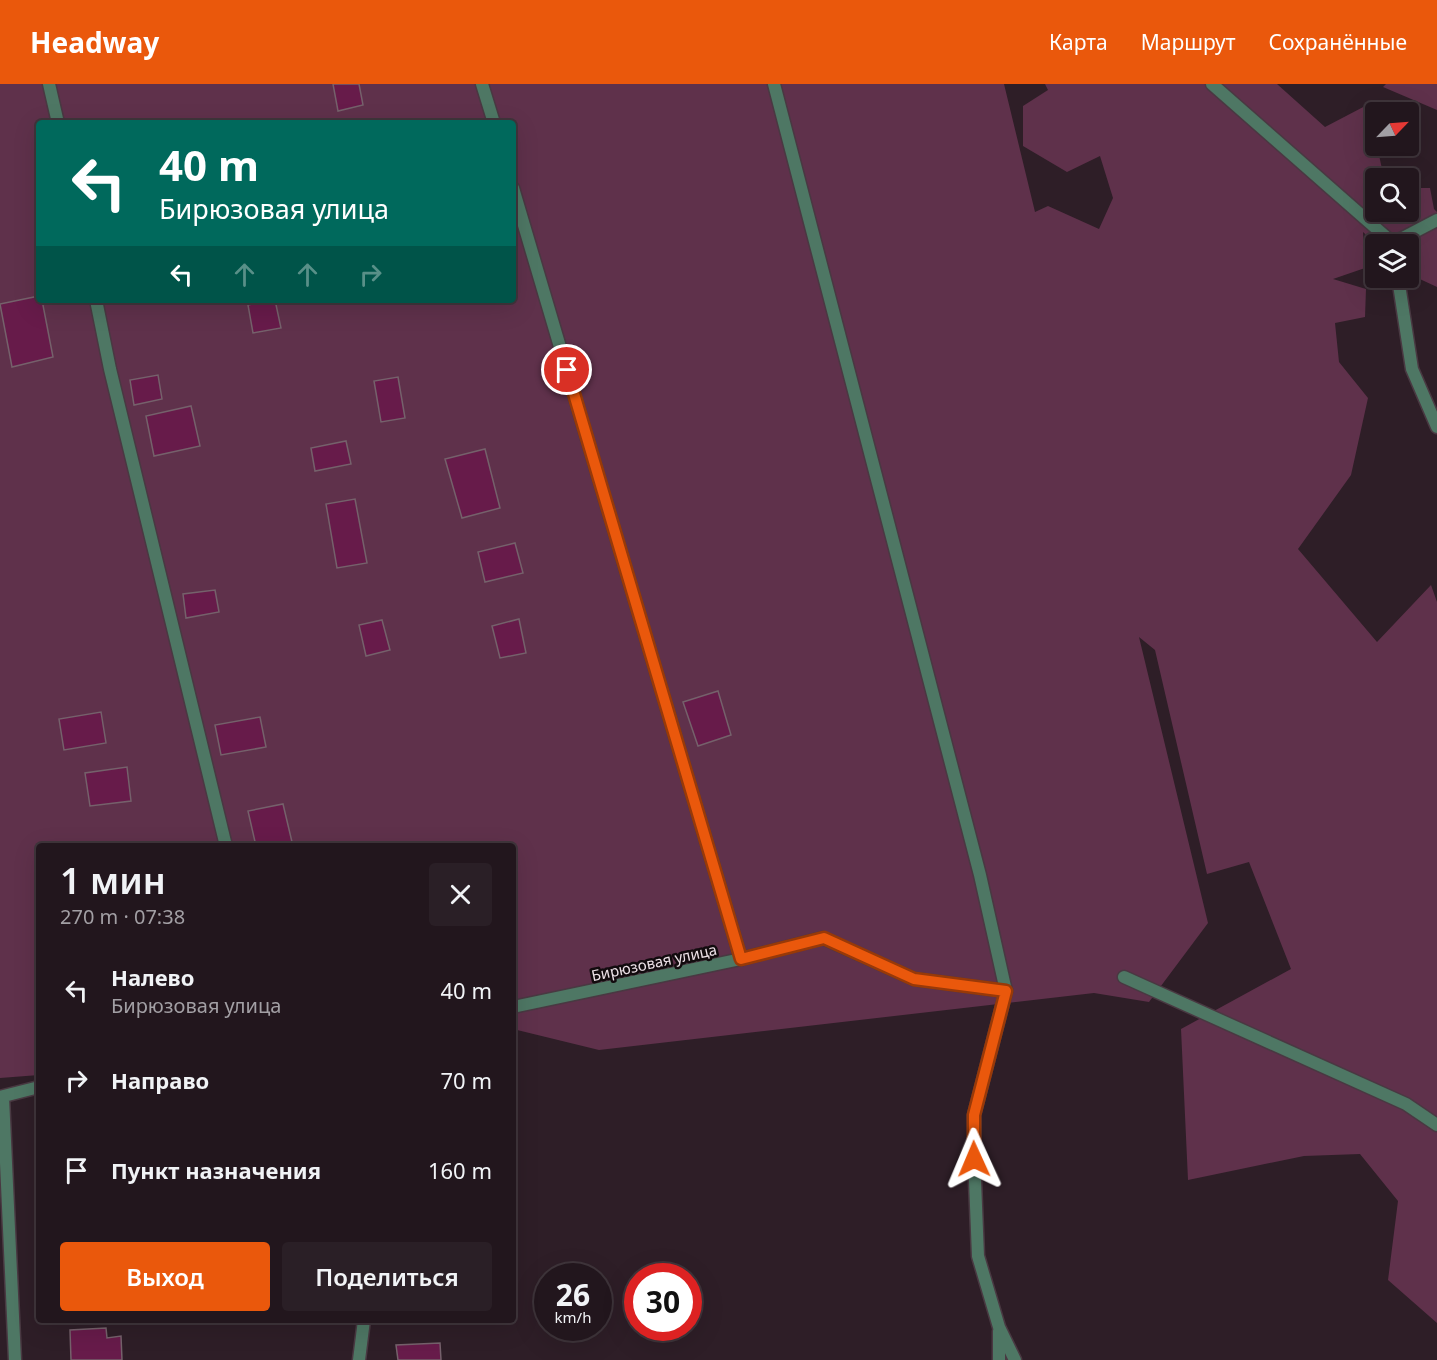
<!DOCTYPE html>
<html lang="ru">
<head>
<meta charset="utf-8">
<style>
	:root { --surface:#22161d; --page:#2a1f26; --text:#f1f3f6; --muted:#a29fa4; --line:#3f353b; --accent:#ea580c }
	body { margin:0; font-family:"Noto Sans",sans-serif; background:var(--page); color:var(--text); height:100vh; display:flex; flex-direction:column; font-size:22px; white-space:nowrap }
	* { box-sizing:border-box; margin:0 }
	p { font-size:20px; color:var(--muted) }
	.icon { flex:none; width:33px; height:33px; fill:none; stroke:currentColor; stroke-width:2; stroke-linecap:round; stroke-linejoin:round }
	.map { position:relative; flex:1; overflow:hidden }
	.side { position:absolute; left:36px; top:759px; width:480px; height:480px; display:flex; flex-direction:column; background:var(--surface); border-radius:6px; box-shadow:0 6px 24px #0002,0 0 0 2px var(--line) }
	.side>* { flex:none }
	.guide { position:absolute; left:36px; top:36px; width:480px; height:183px; border-radius:6px; box-shadow:0 6px 24px #0002,0 0 0 2px var(--line); background:#00695c; color:#fff; overflow:hidden }
	.needle { width:39px; rotate:65deg }
	.tools { position:absolute; left:1365px; top:18px; display:grid; gap:12px }
	.tools a { display:grid; place-items:center; width:54px; height:54px; border-radius:6px; background:var(--surface); box-shadow:0 6px 24px #0002,0 0 0 2px var(--line); font-size:30px }
	.speed { position:absolute; left:534px; top:1179px; display:flex; gap:12px; font-size:30px; font-weight:700; text-align:center }
	.speed>* { display:grid; place-content:center; width:78px; height:78px; border-radius:50%; background:var(--surface); box-shadow:0 6px 24px #0002,0 0 0 2px var(--line); line-height:1 }
	.speed small { font-size:15px; font-weight:400 }
	.speed .limit { border:9px solid #d22; background:#fff; color:#111 }
	.pin { position:absolute; display:grid; place-items:center; width:51px; height:51px; color:#fff; margin:-26px; border:3px solid #fff; border-radius:50%; box-shadow:0 2px 6px #0007 }
	.me { position:absolute; width:66px; margin:-33px; rotate:359deg; stroke-linejoin:round; filter:drop-shadow(0 0 4px #0008) }
	.turn { display:flex; align-items:center; gap:21px; height:126px; padding:0 24px; font-size:27px }
	.turn .icon { width:78px; height:78px; stroke-width:2.5 }
	.turn b { display:block; font-size:42px; line-height:51px }
	.lanes { display:flex; align-items:center; height:57px; padding:0 24px; background:#0003; justify-content:center; gap:30px; direction:ltr }
	.lanes .off { opacity:.35 }
	.round { display:grid; place-items:center; flex:none; width:63px; height:63px; border-radius:6px; background:var(--page) }
	.overview { display:flex; align-items:center; justify-content:space-between; height:102px; padding:0 24px }
	h1 { font-size:36px; font-weight:600; line-height:45px }
	.cta { display:flex; gap:12px; margin-top:auto; padding:12px 24px }
	.cta a { flex:1; height:69px; border-radius:6px; background:var(--accent); color:#fff; font-size:24px; font-weight:600; line-height:69px; text-align:center }
	.cta a+a { background:var(--page); color:var(--text) }
	ul { padding:0; list-style:none }
	li { display:flex; align-items:center; gap:18px; height:90px; padding:0 24px }
	li div { flex:1 }
	li b { display:block; font-size:22px }
	li em { font-style:normal }
	header { display:flex; align-items:center; gap:36px; box-sizing:border-box; height:84px; padding:0 30px; background:var(--accent); color:#fff }
	header strong { font-size:28px }
	nav { display:flex; gap:33px; margin-inline-start:auto; font-size:21px }
	.map>svg:first-child { display:block }
	.green { fill:#5f314b; fill-rule:evenodd }
	.building { fill:#671b4a; stroke:#75616b; stroke-width:1.5 }
	.lines { fill:none; stroke-linecap:round; stroke-linejoin:round }
	.service-casing { stroke:#493942; stroke-width:15 }
	.minor-casing { stroke:#493942; stroke-width:15 }
	.service { stroke:#4e7764; stroke-width:12 }
	.minor { stroke:#4e7764; stroke-width:12 }
	.route-casing { stroke:#983908; stroke-width:15 }
	.route { stroke:#ea580c; stroke-width:10 }
	.labels { text-anchor:middle; dominant-baseline:central; stroke-width:5; stroke-linejoin:round; paint-order:stroke }
	.street-label { font-size:15px; fill:#ede1e7; stroke:#120b0e }
</style>
</head>
<body>
<header>
<strong>Headway</strong>
<nav><a>Карта</a><a>Маршрут</a><a>Сохранённые</a></nav>
</header>
<div class="map">
<svg width="1437" height="1276" viewBox="0 0 1437 1276">
	<rect width="100%" height="100%" fill="#2e1e27"/>
	<!-- green -->
	<path class="green" d="M0,0H1004L1035,128L1048,122L1099,145L1113,114L1100,72L1067,88L1023,62V22L1048,6L1045,0H1277L1325,43L1369,20L1376,62H1377L1384,94H1376V128H1408L1409,104H1430L1434,125L1437,128V203L1409,190L1408,160H1376L1363,148L1365,184L1333,195L1366,205L1365,233L1335,239L1339,278L1368,314L1351,391L1298,465L1377,558L1431,501L1437,518V1239L1388,1196L1398,1117L1360,1070L1304,1072L1188,1096L1181,945L1291,885L1249,778L1207,790L1155,566L1139,553L1208,839L1149,918L1094,909L599,966L513,945V762H39V991L0,994ZM39,39H513V216H39Z
		M1386,0H1437V26L1383,3Z"/>
	<!-- building -->
	<path class="building" d="M333,0H359L363,21L338,27Z
		M39,212V216H42L53,273L12,283L0,220Z
		M269,216H275L281,244L253,249L248,221Z
		M158,291L162,315L134,321L130,296Z
		M398,293L405,334L381,338L374,297Z
		M191,322L200,362L154,372L146,332Z
		M346,357L351,380L315,387L311,364Z
		M485,365L500,424L462,434L445,375Z
		M355,415L367,479L337,484L326,420Z
		M515,459L523,489L485,498L478,468Z
		M215,506L219,528L186,534L183,510Z
		M519,535L526,569L500,574L492,542Z
		M382,536L390,566L366,572L359,541Z
		M718,607L731,651L698,662L683,618Z
		M101,628L106,659L64,666L59,635Z
		M260,633L266,663L221,671L215,641Z
		M127,683L131,717L90,722L85,689Z
		M283,720L292,758L275,762H256L248,727Z
		M106,1244L107,1254L121,1252L122,1276H71L70,1246Z
		M440,1259L441,1276H398L396,1261Z"/>
	<g class="lines">
		<defs>
			<path id="service" d="M49,0L58,39
				M482,0L494,39
				M774,0L980,791L1006,907
				M1212,0L1394,160
				M513,104L741,875
				M1393,159L1437,136
				M1398,194L1412,285L1437,343
				M96,216L110,285L226,762
				M1124,893L1406,1020L1437,1041"/>
			<path id="minor" d="M513,923L741,875L823,854L914,895L1006,907L974,1031L975,1097L978,1172L999,1243L1015,1276
				M0,1013L39,1003
				M3,1013L15,1276
				M999,1247V1276
				M359,1276L364,1236"/>
		</defs>
		<!-- service casing -->
		<use href="#service" class="service-casing"/>
		<!-- minor casing -->
		<use href="#minor" class="minor-casing"/>
		<!-- service -->
		<use href="#service" class="service"/>
		<!-- minor -->
		<use href="#minor" class="minor"/>
	</g>
	<g class="lines">
		<defs>
			<path id="route" d="M567,286L741,875L824,854L914,895L1006,907L974,1031V1075"/>
		</defs>
		<!-- route casing -->
		<use href="#route" class="route-casing"/>
		<!-- route -->
		<use href="#route" class="route"/>
	</g>
	<g class="labels">
		<!-- street labels -->
		<g class="street-label">
			<text transform="translate(654 878) rotate(-12)">Бирюзовая улица</text>
		</g>
	</g>
</svg>
<div class="tools">
<a><svg class="needle" viewBox="-14 -14 28 28"><path d="M0-13l5 13h-10z" fill="#e53935"/><path d="M0 13l5-13h-10z" fill="#a29fa4"/></svg></a>
<a><svg class="icon" aria-label="search" viewBox="0 0 24 24"><circle cx="10" cy="10" r="6"/><path d="M15 15l6 6"/></svg></a>
<a><svg class="icon" aria-label="layers" viewBox="0 0 24 24"><path d="M12 4l9 5-9 5-9-5zM3 14l9 5 9-5"/></svg></a>
</div>
<div class="speed"><div>26<small>km/h</small></div><div class="limit">30</div></div>
<div class="pin" style="left:567px;top:286px;background:#d93025"><svg class="icon" aria-label="arrive" viewBox="0 0 24 24"><path d="M6 21V4h12l-3 4 3 4H6"/></svg></div>
<svg class="me" style="left:974px;top:1075px" viewBox="-20 -20 40 40"><path d="M0-17L14 15 0 8-14 15z" fill="#ea580c" stroke="#fff" stroke-width="4"/></svg>
<div class="guide">
<div class="turn"><svg class="icon" aria-label="left" viewBox="0 0 24 24"><path d="M17 20v-9H6M10 6l-5 5 5 5"/></svg><div><b>40 m</b>Бирюзовая улица</div></div>
<div class="lanes"><svg class="icon" aria-label="left" viewBox="0 0 24 24"><path d="M17 20v-9H6M10 6l-5 5 5 5"/></svg><svg class="icon off" aria-label="ahead" viewBox="0 0 24 24"><path d="M12 20V5M6 11l6-6 6 6"/></svg><svg class="icon off" aria-label="ahead" viewBox="0 0 24 24"><path d="M12 20V5M6 11l6-6 6 6"/></svg><svg class="icon off" aria-label="right" viewBox="0 0 24 24"><path d="M7 20v-9h11M14 6l5 5-5 5"/></svg></div>
</div>
<section class="side">
<div class="overview"><div><h1>1 мин</h1><p>270 m · 07:38</p></div><a class="round"><svg class="icon" aria-label="close" viewBox="0 0 24 24"><path d="M6 6l12 12M18 6L6 18"/></svg></a></div>
<ul>
<li><svg class="icon" aria-label="left" viewBox="0 0 24 24"><path d="M17 20v-9H6M10 6l-5 5 5 5"/></svg><div><b>Налево</b><p>Бирюзовая улица</p></div><em>40 m</em></li>
<li><svg class="icon" aria-label="right" viewBox="0 0 24 24"><path d="M7 20v-9h11M14 6l5 5-5 5"/></svg><div><b>Направо</b></div><em>70 m</em></li>
<li><svg class="icon" aria-label="arrive" viewBox="0 0 24 24"><path d="M6 21V4h12l-3 4 3 4H6"/></svg><div><b>Пункт назначения</b></div><em>160 m</em></li>
</ul>
<div class="cta"><a>Выход</a><a>Поделиться</a></div>
</section>
</div>
</body>
</html>
